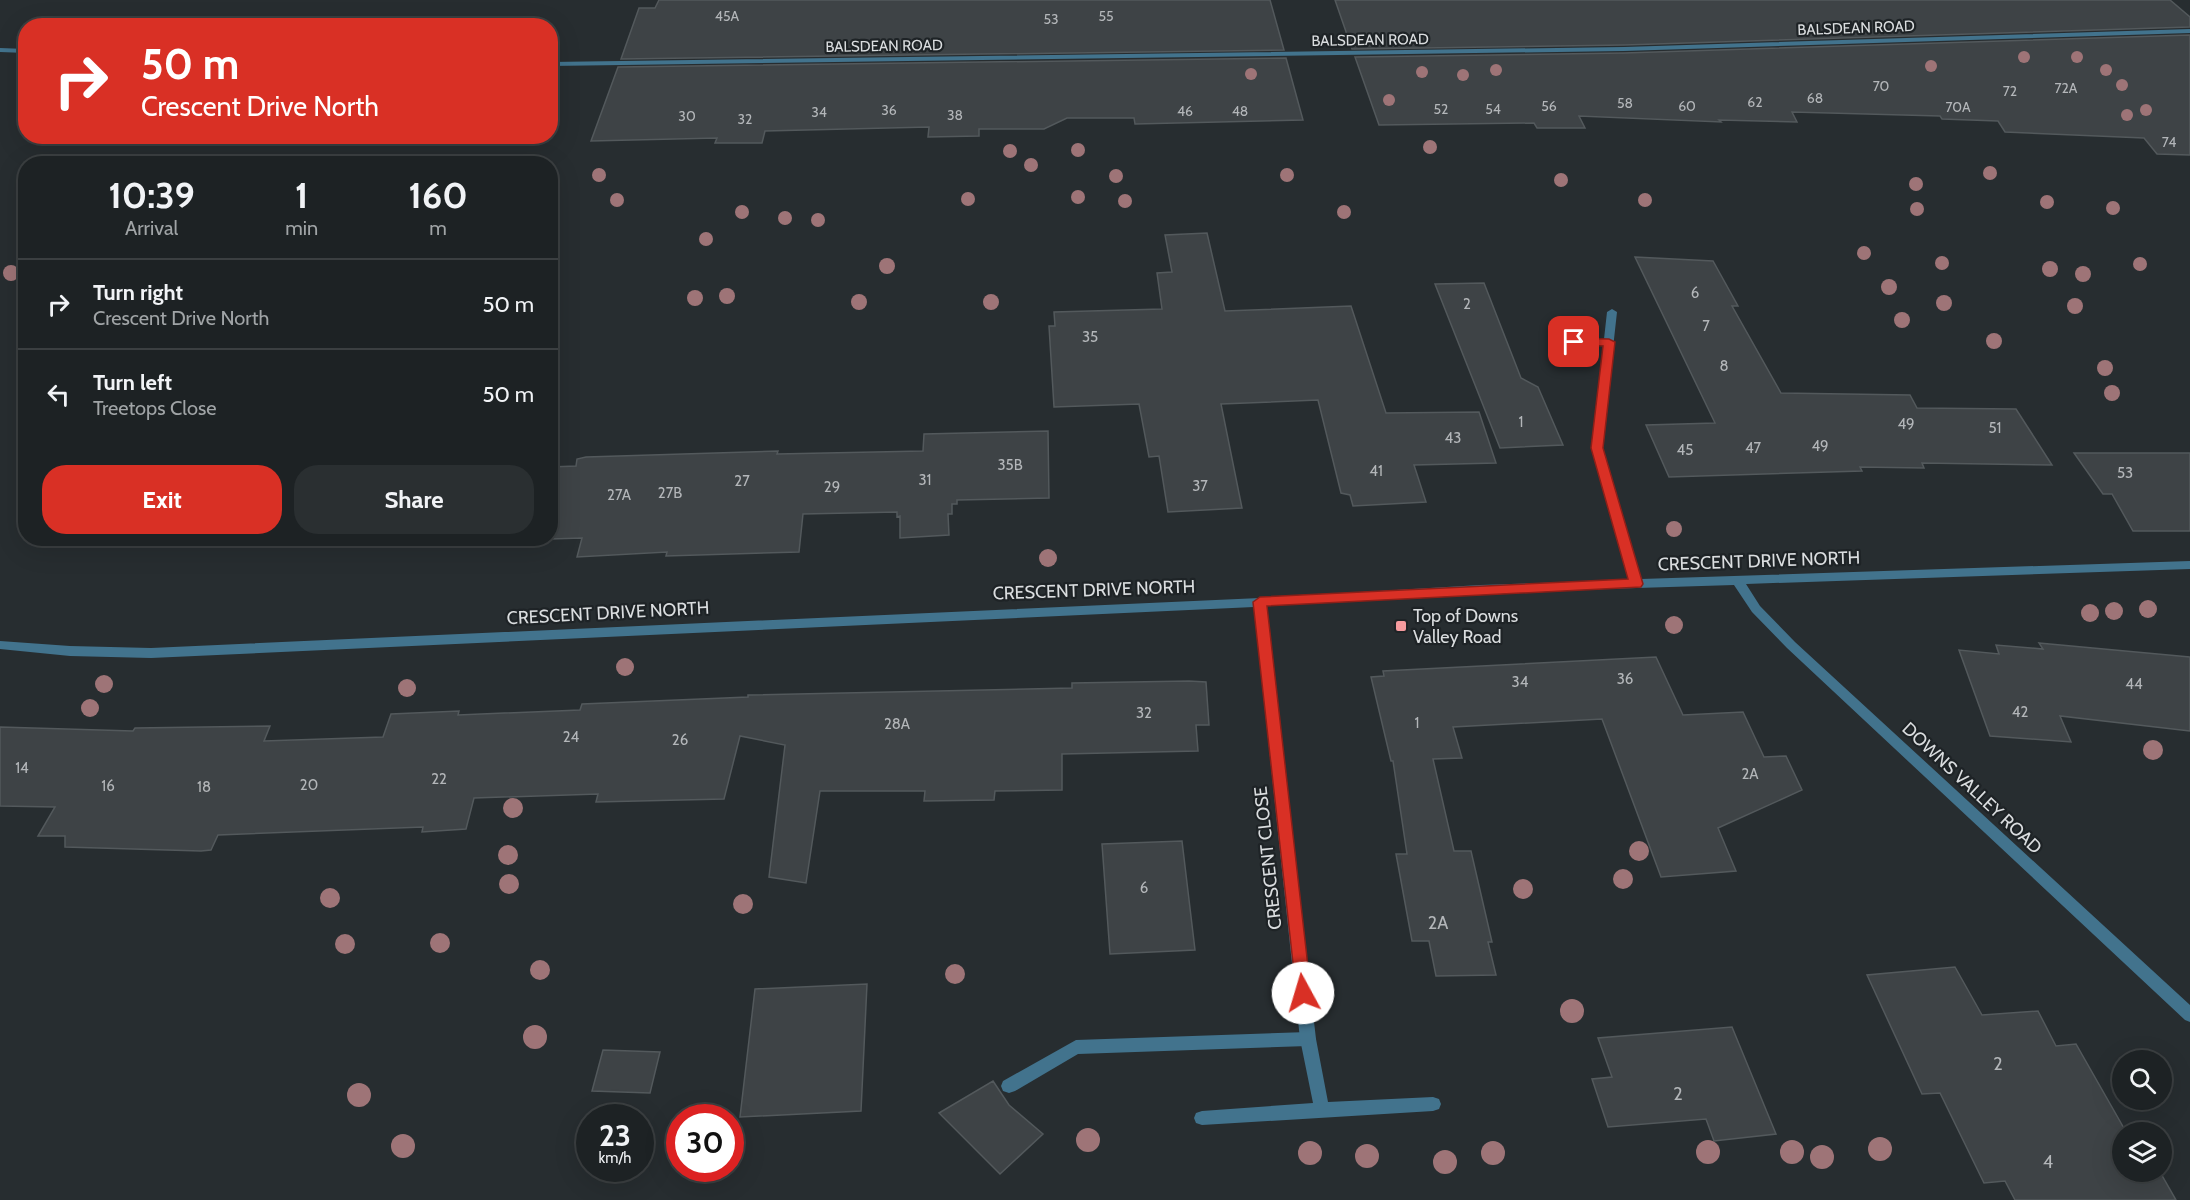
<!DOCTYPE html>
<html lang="en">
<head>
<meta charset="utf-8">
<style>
	:root { --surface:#1d2224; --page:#2a2f31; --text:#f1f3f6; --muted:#a0a4a6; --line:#3b3f41; --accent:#d93025 }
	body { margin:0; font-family:Cabin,sans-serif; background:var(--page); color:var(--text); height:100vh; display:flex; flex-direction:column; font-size:22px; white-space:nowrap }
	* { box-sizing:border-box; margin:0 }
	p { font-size:20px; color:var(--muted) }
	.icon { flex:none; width:33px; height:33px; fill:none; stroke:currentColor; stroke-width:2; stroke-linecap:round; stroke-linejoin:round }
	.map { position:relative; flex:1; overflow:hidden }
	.details { position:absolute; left:18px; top:156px; width:540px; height:390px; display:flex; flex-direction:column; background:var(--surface); border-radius:24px; box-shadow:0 6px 24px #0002,0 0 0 2px var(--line) }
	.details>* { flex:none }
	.hud { position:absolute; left:18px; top:18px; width:540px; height:126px; border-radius:24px; box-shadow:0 6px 24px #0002,0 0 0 2px var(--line); background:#d93025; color:#fff; overflow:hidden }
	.fabs { position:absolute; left:2112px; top:1050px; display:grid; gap:12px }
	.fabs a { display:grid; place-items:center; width:60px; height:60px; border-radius:50%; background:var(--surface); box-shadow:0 6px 24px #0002,0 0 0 2px var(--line); font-size:30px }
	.speed { position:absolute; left:576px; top:1104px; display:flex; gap:12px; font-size:30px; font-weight:700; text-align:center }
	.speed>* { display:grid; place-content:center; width:78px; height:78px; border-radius:50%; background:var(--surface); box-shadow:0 6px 24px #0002,0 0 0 2px var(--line); line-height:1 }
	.speed small { font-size:15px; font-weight:400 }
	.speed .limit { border:9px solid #d22; background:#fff; color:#111 }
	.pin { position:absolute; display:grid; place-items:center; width:51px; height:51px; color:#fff; margin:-26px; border-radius:12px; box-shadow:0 3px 9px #0006 }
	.me { position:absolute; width:66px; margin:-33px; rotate:354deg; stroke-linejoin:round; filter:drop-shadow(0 0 4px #0008) }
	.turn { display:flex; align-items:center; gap:21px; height:126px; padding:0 24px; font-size:27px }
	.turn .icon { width:78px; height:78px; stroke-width:2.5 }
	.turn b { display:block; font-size:42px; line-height:51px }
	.eta { display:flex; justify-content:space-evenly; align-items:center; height:102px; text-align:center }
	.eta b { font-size:36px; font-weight:700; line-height:42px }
	.button { display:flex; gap:12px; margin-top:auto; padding:12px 24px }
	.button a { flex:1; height:69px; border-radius:24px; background:var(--accent); color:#fff; font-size:24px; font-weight:700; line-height:69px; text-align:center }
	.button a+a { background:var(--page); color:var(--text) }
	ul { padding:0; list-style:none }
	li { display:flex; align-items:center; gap:18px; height:90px; padding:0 24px; border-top:2px solid var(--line) }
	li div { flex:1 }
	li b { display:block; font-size:22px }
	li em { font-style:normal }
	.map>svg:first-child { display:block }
	.building { fill:#3e4346; stroke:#53595c; stroke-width:1.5 }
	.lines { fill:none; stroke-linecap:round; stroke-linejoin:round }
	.lane { fill:#42738d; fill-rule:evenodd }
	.street { fill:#42738d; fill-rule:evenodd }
	.tree { fill:#9e7477 }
	.route { fill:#d93025; stroke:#8d1f18; stroke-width:1.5 }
	.poi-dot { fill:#f59b9e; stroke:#1e2326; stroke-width:2 }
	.labels { text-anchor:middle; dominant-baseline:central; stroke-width:4.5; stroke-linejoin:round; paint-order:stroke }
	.far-number-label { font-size:14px; fill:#b3b6b9 }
	.far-street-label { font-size:15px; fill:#dadddf; stroke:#1e2326 }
	.number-label { font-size:15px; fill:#b3b6b9 }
	.street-label { font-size:18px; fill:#dadddf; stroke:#1e2326 }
	.poi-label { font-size:18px; fill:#dadddf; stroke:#1e2326; text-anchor:start }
	.near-number-label { font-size:18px; fill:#b3b6b9 }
</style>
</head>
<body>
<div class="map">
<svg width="2190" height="1200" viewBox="0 0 2190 1200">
	<rect width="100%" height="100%" fill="#272d30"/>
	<!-- building -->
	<path class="building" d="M659,0H1270L1284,50L621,59L639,8H655Z
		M1335,0H2170L2190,17V27L1624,45L1352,49Z
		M2190,35V155L2157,154L2144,138L2005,132L1998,121L1942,119L1940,116L1792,112L1797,122L1719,120L1721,122L1579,116L1585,128H1537L1534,123L1379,125L1355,57L1624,53Z
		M1286,58L1303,120L1135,124L1134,118H1067L1044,129H979V136L928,137L929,127L765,131L762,143H715L717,138L591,141L618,67Z
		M1207,233L1225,311L1351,306L1386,413L1479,412L1496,463L1414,465L1426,502L1353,506L1350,495L1341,493L1318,400L1221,404L1242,508L1168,512L1159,456L1149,457L1139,404L1054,407L1049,326H1055L1054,312L1162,309L1157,273L1172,272L1165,235Z
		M1635,257L1713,261L1738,306H1732L1781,393L1910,395L1917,408L2016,409L2052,465L1922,463L1924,468L1860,467L1862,471L1669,477L1646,425L1715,423Z
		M1484,283L1521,378L1538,387L1563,445L1500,448L1435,284Z
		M1048,431L1049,498L957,500V504H952V514H948L949,535L900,538V516L897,517V512L803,514L799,552L666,556L667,552L577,557L582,538L550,539V467L576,466L577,459L586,457L778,451L777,454L923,451L924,434Z
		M2074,453H2190V531H2133L2112,494H2103Z
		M2039,643L2190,657V731L2060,716L2071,742L1990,736L1959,650L1999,654L1996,645L2043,649Z
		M1656,657L1683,715L1743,712L1764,757L1786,756L1802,790L1718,828L1736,871L1661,877L1602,719L1453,727L1462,758L1433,759L1454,851H1471L1492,942H1488L1496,975L1436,976L1429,941H1412L1396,854H1407L1393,761H1391L1371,677L1384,676L1383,671Z
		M1189,681L1206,682L1209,725H1196L1198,751L1062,754V790L995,791L994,800L924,801L925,791H820L806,883L769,877L785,745L740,736L724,799L596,802L598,794L474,798L466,829L422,832L423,827L218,835L211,850L201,851L65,847V836H38L55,807L0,806V727L133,731L135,728L270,726L264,741L383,737L391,714L459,711L458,715L580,710L582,704L748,697V695L1072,688V683Z
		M1182,841L1195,950L1110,954L1102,844Z
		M1955,967L1982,1015L2038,1011L2056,1046L2076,1044L2125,1130L2137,1129L2139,1132H2122V1172H2160L2176,1200H2015L2005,1181L1984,1183L1940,1093L1922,1094L1867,975Z
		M867,984L861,1111L740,1117L755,989Z
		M1732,1027L1776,1134L1714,1141L1706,1119L1608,1127L1592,1079L1612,1077L1598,1038Z
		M603,1050L660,1052L650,1093L592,1091Z
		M993,1081L1009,1105L1043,1134L1000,1174L939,1113Z"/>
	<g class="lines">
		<!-- lane -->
		<path class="lane" d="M1308,1032L1313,1034L1316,1039L1313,1044L1308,1046L1078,1054L1015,1091L1009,1093L1003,1091L1001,1086L1003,1081L1076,1040Z"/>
		<!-- street -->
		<path class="street" d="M2190,29V33L1624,51L550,66V62L1624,47Z
			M0,48L26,49V53L0,52Z
			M1612,309L1617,312L1602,448L1641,579L2190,561V569L1746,584L1760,606L1795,642L2190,1005V1022L2185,1020L1787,648L1752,612L1734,585L1480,593L1266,606L1316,1039L1328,1102L1433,1097L1439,1099L1441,1104L1439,1109L1433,1111L1202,1125L1196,1123L1194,1118L1196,1113L1202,1111L1313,1103L1300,1039L1254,607L151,658L70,656L0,649V641L70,646L151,648L1260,598L1480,585L1629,580L1592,448L1603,345H1556L1551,342L1556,339H1604L1607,312Z"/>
	</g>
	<!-- trees -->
	<g class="tree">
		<circle cx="2024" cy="57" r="6"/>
		<circle cx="2077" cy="57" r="6"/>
		<circle cx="1931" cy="66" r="6"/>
		<circle cx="1496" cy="70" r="6"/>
		<circle cx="2106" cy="70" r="6"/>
		<circle cx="1422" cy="72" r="6"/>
		<circle cx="1251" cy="74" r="6"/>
		<circle cx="1463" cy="75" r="6"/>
		<circle cx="2122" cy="85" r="6"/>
		<circle cx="1389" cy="100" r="6"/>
		<circle cx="2146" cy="110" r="6"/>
		<circle cx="2127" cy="115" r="6"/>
		<circle cx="1430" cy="147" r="7"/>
		<circle cx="1078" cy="150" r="7"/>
		<circle cx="1010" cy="151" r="7"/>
		<circle cx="1031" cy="165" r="7"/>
		<circle cx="1990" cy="173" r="7"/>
		<circle cx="599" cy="175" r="7"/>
		<circle cx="1287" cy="175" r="7"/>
		<circle cx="1116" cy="176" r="7"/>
		<circle cx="1561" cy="180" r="7"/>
		<circle cx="1916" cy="184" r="7"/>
		<circle cx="1078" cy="197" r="7"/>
		<circle cx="968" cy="199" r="7"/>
		<circle cx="617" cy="200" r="7"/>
		<circle cx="1645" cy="200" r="7"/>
		<circle cx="1125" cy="201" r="7"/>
		<circle cx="2047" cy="202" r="7"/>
		<circle cx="2113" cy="208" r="7"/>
		<circle cx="1917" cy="209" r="7"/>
		<circle cx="742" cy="212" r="7"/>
		<circle cx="1344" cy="212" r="7"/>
		<circle cx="785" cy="218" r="7"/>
		<circle cx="818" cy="220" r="7"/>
		<circle cx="706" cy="239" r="7"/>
		<circle cx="1864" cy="253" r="7"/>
		<circle cx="1942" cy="263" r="7"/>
		<circle cx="2140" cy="264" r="7"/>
		<circle cx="887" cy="266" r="8"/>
		<circle cx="2050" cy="269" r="8"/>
		<circle cx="11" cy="273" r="8"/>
		<circle cx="2083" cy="274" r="8"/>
		<circle cx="1889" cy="287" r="8"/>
		<circle cx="727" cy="296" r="8"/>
		<circle cx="695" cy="298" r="8"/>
		<circle cx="859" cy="302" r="8"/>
		<circle cx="991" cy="302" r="8"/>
		<circle cx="1944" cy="303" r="8"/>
		<circle cx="2075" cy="306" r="8"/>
		<circle cx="1902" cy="320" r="8"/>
		<circle cx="1994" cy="341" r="8"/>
		<circle cx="2105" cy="368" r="8"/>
		<circle cx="2112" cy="393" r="8"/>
		<circle cx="1674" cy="529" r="8"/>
		<circle cx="1048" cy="558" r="9"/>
		<circle cx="2148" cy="609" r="9"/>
		<circle cx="2114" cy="611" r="9"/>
		<circle cx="2090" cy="613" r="9"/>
		<circle cx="1674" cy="625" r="9"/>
		<circle cx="625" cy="667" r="9"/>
		<circle cx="104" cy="684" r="9"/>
		<circle cx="407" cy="688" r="9"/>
		<circle cx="90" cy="708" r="9"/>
		<circle cx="2153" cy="750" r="10"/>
		<circle cx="513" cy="808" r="10"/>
		<circle cx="1639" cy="851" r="10"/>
		<circle cx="508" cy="855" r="10"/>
		<circle cx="1623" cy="879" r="10"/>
		<circle cx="509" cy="884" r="10"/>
		<circle cx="1523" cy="889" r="10"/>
		<circle cx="330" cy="898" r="10"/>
		<circle cx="743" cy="904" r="10"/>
		<circle cx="440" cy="943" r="10"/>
		<circle cx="345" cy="944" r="10"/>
		<circle cx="540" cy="970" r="10"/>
		<circle cx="955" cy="974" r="10"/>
		<circle cx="1572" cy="1011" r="12"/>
		<circle cx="535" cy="1037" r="12"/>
		<circle cx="359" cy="1095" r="12"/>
		<circle cx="1088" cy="1140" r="12"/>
		<circle cx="403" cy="1146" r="12"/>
		<circle cx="1880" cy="1149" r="12"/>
		<circle cx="1708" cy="1152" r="12"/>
		<circle cx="1792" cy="1152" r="12"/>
		<circle cx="1310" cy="1153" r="12"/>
		<circle cx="1493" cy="1153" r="12"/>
		<circle cx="1367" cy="1156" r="12"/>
		<circle cx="1822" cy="1157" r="12"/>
		<circle cx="1445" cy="1162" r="12"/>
	</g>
	<!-- route -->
	<path class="route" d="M1574,338L1609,339L1615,342L1603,448L1643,584L1641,587L1267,606L1311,993L1309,999L1303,1001L1297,999L1253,602L1260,597L1628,579L1591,448L1603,346L1570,344V339Z"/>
	<!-- markers -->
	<rect class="poi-dot" x="1395" y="620" width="12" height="12" rx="3"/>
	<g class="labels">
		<!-- far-number labels -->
		<g class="far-number-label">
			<text x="727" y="16">45A</text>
			<text x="1106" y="16">55</text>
			<text x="1051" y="19">53</text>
			<text x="1881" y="86">70</text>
			<text x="2066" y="88">72A</text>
			<text x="2010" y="91">72</text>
			<text x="1815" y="98">68</text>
			<text x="1755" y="102">62</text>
			<text x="1625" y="103">58</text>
			<text x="1549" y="106">56</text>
			<text x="1687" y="106">60</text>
			<text x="1958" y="107">70A</text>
			<text x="1441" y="109">52</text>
			<text x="1493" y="109">54</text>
			<text x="889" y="110">36</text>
			<text x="1185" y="111">46</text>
			<text x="1240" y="111">48</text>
			<text x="819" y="112">34</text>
			<text x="955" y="115">38</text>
			<text x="687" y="116">30</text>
			<text x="745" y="119">32</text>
			<text x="2169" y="142">74</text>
		</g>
		<!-- far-street labels -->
		<g class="far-street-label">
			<text transform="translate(1856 28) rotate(-2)">BALSDEAN ROAD</text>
			<text transform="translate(1370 40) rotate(-1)">BALSDEAN ROAD</text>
			<text transform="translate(884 46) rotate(-1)">BALSDEAN ROAD</text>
		</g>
		<!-- number labels -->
		<g class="number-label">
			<text x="1695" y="293">6</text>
			<text x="1467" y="304">2</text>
			<text x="1706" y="326">7</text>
			<text x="1090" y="337">35</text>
			<text x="1724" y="366">8</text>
			<text x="1521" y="422">1</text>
			<text x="1906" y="424">49</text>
			<text x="1995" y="428">51</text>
			<text x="1453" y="438">43</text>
			<text x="1820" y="446">49</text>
			<text x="1753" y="448">47</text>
			<text x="1685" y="450">45</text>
			<text x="1010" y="465">35B</text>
			<text x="1376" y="471">41</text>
			<text x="2125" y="473">53</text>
			<text x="925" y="480">31</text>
			<text x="742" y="481">27</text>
			<text x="1200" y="486">37</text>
			<text x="832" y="487">29</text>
			<text x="670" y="493">27B</text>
			<text x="619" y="495">27A</text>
			<text x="1625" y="679">36</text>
			<text x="1520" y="682">34</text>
			<text x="2134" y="684">44</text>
			<text x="2020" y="712">42</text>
			<text x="1144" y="713">32</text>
			<text x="1417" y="723">1</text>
			<text x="897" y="724">28A</text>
			<text x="571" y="737">24</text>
			<text x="680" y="740">26</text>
			<text x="22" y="768">14</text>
			<text x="1750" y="774">2A</text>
			<text x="439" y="779">22</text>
			<text x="309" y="785">20</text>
			<text x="108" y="786">16</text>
			<text x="204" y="787">18</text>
			<text x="1144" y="888">6</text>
		</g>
		<!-- street labels -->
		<g class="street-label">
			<text transform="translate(1759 561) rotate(-2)">CRESCENT DRIVE NORTH</text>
			<text transform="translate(1094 590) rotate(-2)">CRESCENT DRIVE NORTH</text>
			<text transform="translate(608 613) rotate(-3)">CRESCENT DRIVE NORTH</text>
			<text transform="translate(1972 788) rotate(43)">DOWNS VALLEY ROAD</text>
			<text transform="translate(1268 858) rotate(-96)">CRESCENT CLOSE</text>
		</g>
		<!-- poi labels -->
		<g class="poi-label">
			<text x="1413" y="616">Top of Downs<tspan x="1413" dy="21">Valley Road</tspan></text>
		</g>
		<!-- near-number labels -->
		<g class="near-number-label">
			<text x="1438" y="923">2A</text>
			<text x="1998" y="1064">2</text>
			<text x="1678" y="1094">2</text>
			<text x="2048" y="1162">4</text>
		</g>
	</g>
</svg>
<div class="fabs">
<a><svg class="icon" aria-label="search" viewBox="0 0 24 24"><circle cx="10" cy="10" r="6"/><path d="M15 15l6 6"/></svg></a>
<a><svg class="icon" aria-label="layers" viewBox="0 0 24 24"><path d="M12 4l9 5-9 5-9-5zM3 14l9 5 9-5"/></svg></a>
</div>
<div class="speed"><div>23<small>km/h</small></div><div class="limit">30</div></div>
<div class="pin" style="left:1574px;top:342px;background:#d93025"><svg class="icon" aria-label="arrive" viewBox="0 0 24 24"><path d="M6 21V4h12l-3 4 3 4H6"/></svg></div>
<svg class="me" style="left:1303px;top:993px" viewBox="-20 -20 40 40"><circle r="19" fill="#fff"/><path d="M0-13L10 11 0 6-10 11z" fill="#d93025"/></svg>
<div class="hud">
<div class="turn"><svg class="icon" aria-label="right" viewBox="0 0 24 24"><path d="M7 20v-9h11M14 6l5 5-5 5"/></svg><div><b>50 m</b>Crescent Drive North</div></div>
</div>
<section class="details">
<div class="eta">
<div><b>10:39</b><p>Arrival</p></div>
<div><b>1</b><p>min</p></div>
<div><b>160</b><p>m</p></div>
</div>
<ul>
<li><svg class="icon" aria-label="right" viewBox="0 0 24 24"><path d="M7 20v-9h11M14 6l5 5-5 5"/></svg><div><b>Turn right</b><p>Crescent Drive North</p></div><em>50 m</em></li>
<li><svg class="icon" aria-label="left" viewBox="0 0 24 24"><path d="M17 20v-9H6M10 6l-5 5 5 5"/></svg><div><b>Turn left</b><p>Treetops Close</p></div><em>50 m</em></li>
</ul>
<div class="button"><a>Exit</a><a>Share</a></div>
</section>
</div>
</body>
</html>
